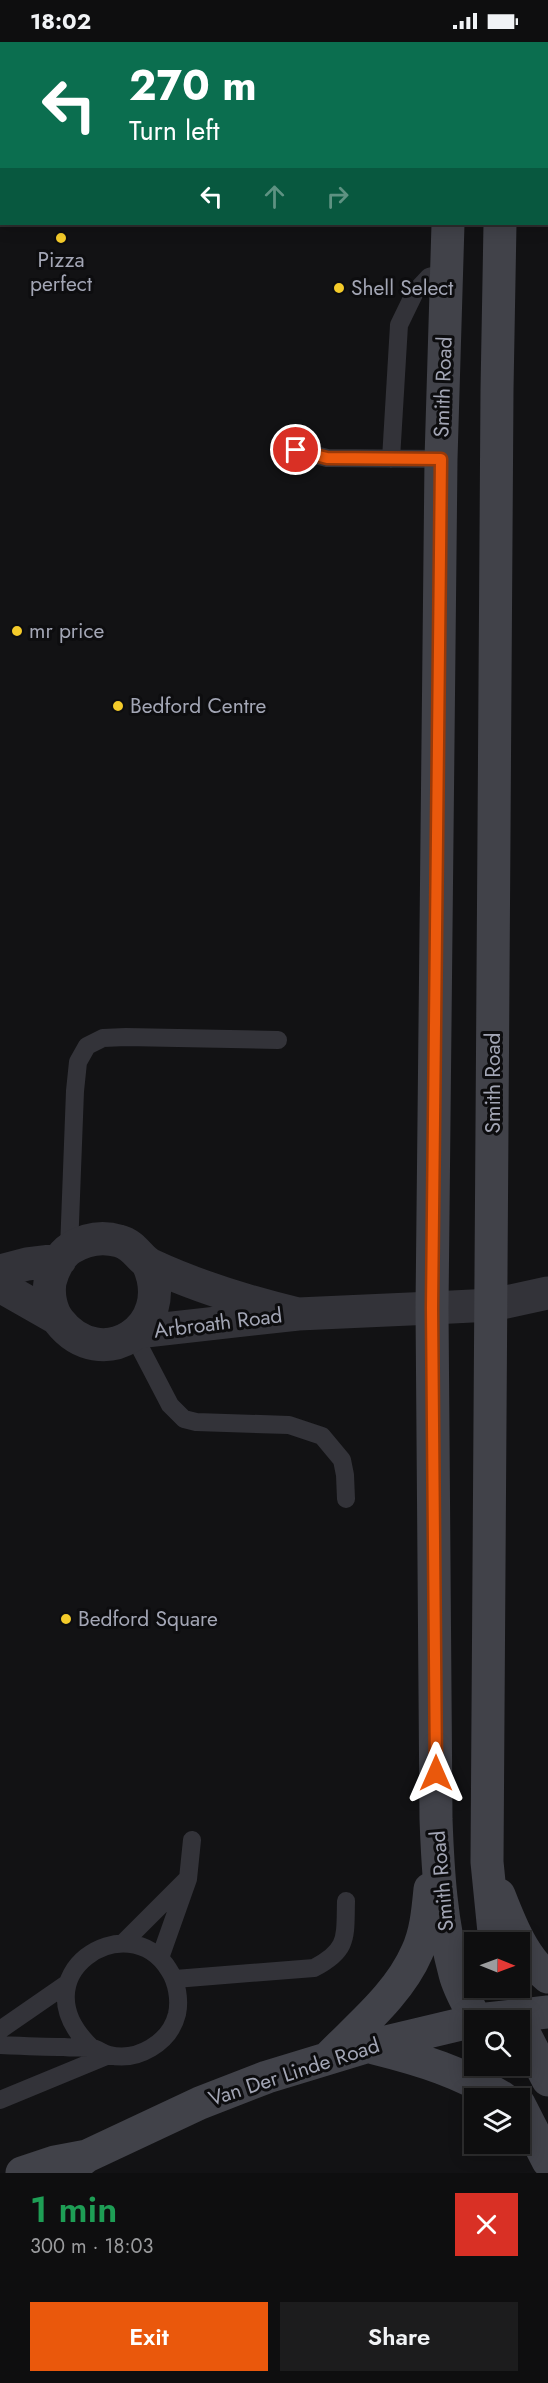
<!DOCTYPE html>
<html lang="en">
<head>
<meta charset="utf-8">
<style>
	:root { --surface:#0e0e0f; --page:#1c1c1d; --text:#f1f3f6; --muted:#9b9c9e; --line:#2e2e2f; --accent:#ea580c }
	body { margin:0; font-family:Jost,sans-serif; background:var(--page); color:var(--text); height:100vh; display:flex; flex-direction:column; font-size:22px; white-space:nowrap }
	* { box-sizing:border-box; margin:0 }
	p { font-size:20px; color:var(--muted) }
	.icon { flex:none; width:33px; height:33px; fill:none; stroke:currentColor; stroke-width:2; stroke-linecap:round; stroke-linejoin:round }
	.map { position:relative; height:2131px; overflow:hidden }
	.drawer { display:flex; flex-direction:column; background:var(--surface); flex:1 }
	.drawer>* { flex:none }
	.top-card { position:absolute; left:0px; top:0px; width:549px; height:183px; box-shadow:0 3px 15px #0003,0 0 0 2px var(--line); background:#0b6e4f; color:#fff; overflow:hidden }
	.needle { width:39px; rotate:91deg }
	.tools { position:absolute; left:464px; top:1890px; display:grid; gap:12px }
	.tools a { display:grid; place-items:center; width:66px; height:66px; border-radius:0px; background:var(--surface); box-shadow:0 3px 15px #0003,0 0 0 2px var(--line); font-size:30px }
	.pin { position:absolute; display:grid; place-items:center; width:51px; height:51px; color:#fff; margin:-26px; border:3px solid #fff; border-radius:50%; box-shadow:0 2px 6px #0007 }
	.me { position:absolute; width:66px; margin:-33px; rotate:0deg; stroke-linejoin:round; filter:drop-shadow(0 0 4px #0008) }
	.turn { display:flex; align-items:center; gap:21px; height:126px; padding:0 30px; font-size:27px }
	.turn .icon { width:78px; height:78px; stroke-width:2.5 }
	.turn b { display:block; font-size:42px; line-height:51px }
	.lanes { display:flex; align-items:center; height:57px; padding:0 30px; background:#0003; justify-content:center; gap:30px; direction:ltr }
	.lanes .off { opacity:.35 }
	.round { display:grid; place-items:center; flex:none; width:63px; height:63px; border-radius:0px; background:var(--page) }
	.summary { display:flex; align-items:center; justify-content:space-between; height:102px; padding:0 30px }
	h1 { font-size:36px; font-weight:600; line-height:45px; color:#1e9e55 }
	.cta { display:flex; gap:12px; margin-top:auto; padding:12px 30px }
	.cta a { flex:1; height:69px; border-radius:0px; background:var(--accent); color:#fff; font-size:24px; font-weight:600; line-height:69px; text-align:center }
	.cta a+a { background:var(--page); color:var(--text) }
	.status { display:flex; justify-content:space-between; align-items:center; height:42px; padding:0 30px; background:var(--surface); direction:ltr }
	.status svg { height:16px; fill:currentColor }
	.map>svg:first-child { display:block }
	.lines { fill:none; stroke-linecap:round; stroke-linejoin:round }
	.service { stroke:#333339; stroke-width:18 }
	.minor { stroke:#333339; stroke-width:33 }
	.tertiary { stroke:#333339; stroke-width:33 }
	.secondary { stroke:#414249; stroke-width:33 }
	.route-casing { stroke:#983908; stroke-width:15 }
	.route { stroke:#ea580c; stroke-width:10 }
	.poi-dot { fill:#f4cb2a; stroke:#0d0d0f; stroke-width:2 }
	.labels { text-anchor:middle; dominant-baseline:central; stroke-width:6; stroke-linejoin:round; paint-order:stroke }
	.poi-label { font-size:21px; fill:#a3a6b5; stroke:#0d0d0f; text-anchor:start }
	.street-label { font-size:21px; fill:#a3a6b5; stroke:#0d0d0f }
</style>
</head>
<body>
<div class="status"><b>18:02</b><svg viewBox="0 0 49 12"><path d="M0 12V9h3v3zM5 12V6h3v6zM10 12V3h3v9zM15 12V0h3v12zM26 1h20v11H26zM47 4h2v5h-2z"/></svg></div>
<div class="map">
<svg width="548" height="2131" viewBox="0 0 548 2131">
	<rect width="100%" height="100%" fill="#121214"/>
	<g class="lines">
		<!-- service -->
		<path class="service" d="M296,408L327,416L441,417
			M391,417L399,283L415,250L429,235L447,230
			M69,1207L75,1049L78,1020L87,1004L103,996L126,995L278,998
			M133,1292L170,1363L184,1377L196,1380L289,1383L322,1394L342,1418L345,1433L346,1457
			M123,1901L186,1838
			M160,1916L188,1837L192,1798
			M175,1937L314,1926C349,1908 345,1895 346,1859
			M0,1988L68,1941
			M0,2003C21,2004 43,2005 64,2005C73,2006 83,2005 92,2006C98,2007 103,2012 109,2013C137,2020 170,2001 177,1972C180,1958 177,1940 169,1928C128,1861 15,1934 92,2006
			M0,2058L109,2013"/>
		<!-- minor -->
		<path class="minor" d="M148,1222C177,1286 101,1333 59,1279C51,1269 48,1253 50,1240C53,1228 60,1213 71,1206C86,1197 102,1194 119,1199C135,1203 139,1217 151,1223C198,1245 248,1260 298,1272
			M0,1229L27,1222L60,1218
			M0,1244L56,1276
			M137,1290L298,1272L432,1266"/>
		<!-- tertiary -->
		<path class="tertiary" d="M432,1266L492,1263L548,1251"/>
		<!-- secondary -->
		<path class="secondary" d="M443,0V2
			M499,0V2
			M448,182L441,417L432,1266L436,1777C438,1831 441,1880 455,1932C459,1948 469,1964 476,1978
			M499,1853C510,1881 523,1916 548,1935
			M495,1900L487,1820L497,348L500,182
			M478,1978L548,1970
			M519,1981L548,2038
			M374,2006C422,2018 461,2030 503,2056
			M328,2016C359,1984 399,1952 417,1910C426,1891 428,1868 430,1847
			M519,2062L548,2119
			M22,2131L55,2120L87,2114
			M65,2131L87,2114L200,2061L267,2035L369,2004L474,1979"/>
	</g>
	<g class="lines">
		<defs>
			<path id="route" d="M296,408L327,416L441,417L432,1266L436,1731"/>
		</defs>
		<!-- route casing -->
		<use href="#route" class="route-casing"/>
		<!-- route -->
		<use href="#route" class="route"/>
	</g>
	<!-- markers -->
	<g class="poi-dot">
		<circle cx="61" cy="196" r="6"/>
		<circle cx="339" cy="246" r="6"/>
		<circle cx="17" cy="589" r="6"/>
		<circle cx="118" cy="664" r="6"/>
		<circle cx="66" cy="1577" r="6"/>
	</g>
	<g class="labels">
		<!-- poi labels -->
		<g class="poi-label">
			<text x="61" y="218" text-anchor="middle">Pizza<tspan x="61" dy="24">perfect</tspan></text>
			<text x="351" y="246">Shell Select</text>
			<text x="29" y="589">mr price</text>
			<text x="130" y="664">Bedford Centre</text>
			<text x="78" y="1577">Bedford Square</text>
		</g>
		<!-- street labels -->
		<g class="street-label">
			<text transform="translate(443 345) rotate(-88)">Smith Road</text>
			<text transform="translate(493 1041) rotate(-90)">Smith Road</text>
			<text transform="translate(218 1281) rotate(-7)">Arbroath Road</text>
			<text transform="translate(442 1839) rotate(-95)">Smith Road</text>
			<text transform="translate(294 2030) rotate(-18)">Van Der Linde Road</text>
		</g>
	</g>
</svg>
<div class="tools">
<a><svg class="needle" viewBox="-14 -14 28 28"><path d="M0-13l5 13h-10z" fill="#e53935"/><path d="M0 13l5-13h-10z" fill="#9b9c9e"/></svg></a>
<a><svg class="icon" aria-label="search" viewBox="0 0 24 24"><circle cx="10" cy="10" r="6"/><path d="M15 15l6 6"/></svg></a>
<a><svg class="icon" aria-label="layers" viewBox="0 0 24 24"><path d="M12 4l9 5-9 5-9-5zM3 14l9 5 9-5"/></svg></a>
</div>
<div class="pin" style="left:296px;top:408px;background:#d93025"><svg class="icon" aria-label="arrive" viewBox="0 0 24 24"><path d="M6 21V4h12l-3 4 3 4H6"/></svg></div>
<svg class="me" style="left:436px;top:1731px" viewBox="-20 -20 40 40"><path d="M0-17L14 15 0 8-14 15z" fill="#ea580c" stroke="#fff" stroke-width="4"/></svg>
<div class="top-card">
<div class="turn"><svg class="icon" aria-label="left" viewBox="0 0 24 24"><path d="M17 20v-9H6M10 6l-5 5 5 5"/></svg><div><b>270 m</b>Turn left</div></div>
<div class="lanes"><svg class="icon" aria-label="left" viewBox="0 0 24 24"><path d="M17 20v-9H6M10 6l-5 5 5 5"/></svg><svg class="icon off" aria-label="ahead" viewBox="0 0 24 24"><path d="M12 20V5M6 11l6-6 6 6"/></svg><svg class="icon off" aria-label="right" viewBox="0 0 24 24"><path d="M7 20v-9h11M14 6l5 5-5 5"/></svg></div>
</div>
</div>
<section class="drawer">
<div class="summary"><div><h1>1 min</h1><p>300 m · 18:03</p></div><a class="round" style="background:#d93025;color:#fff"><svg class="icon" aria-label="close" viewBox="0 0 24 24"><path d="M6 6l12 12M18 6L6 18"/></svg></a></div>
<div class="cta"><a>Exit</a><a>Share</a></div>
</section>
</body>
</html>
